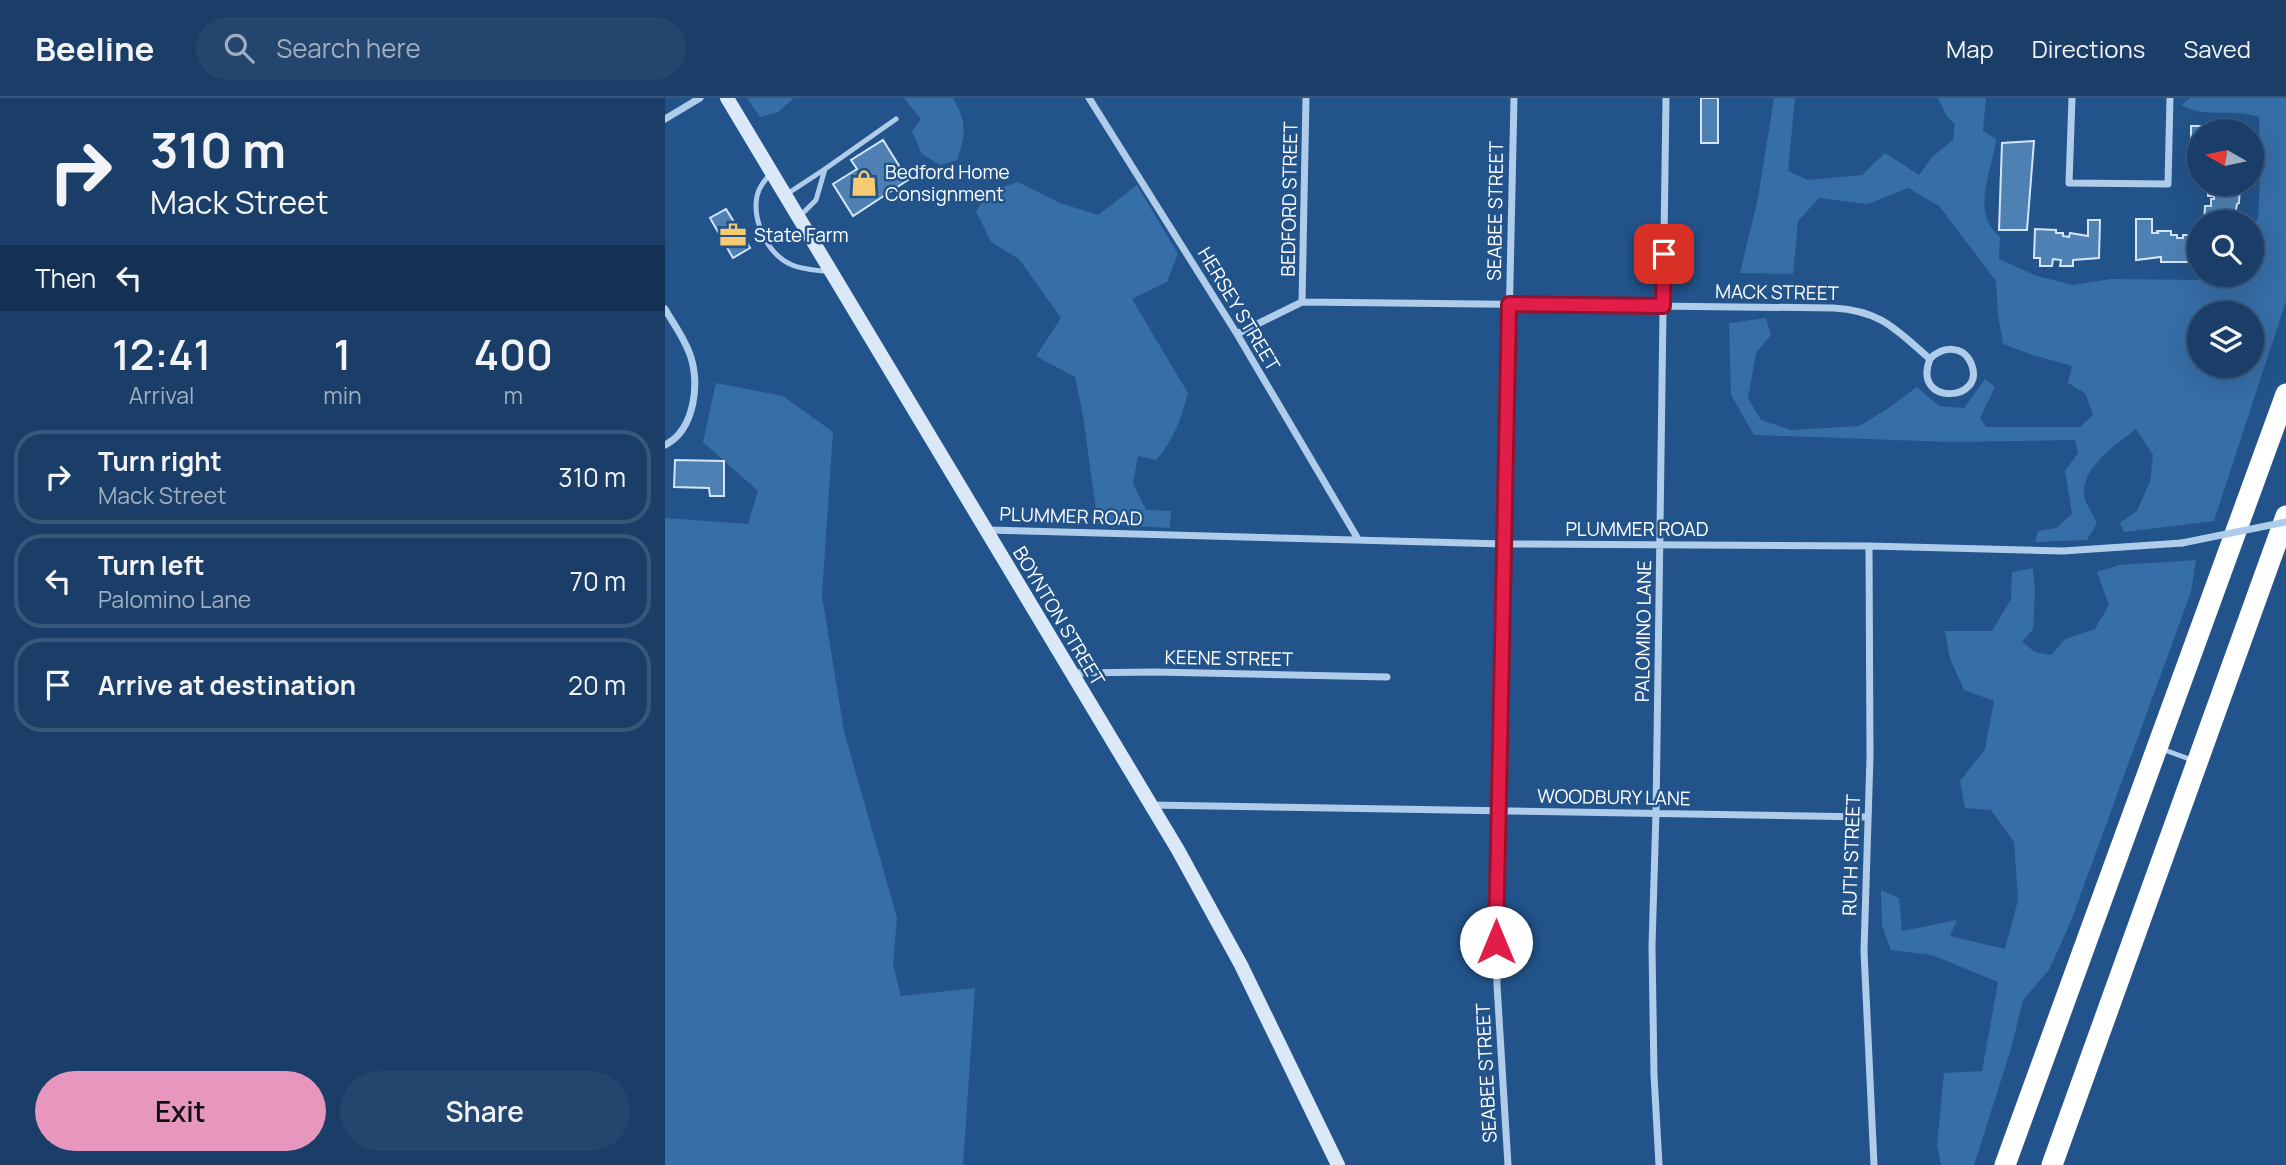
<!DOCTYPE html>
<html lang="en">
<head>
<meta charset="utf-8">
<style>
	:root { --surface:#1a3e68; --page:#23456e; --text:#f1f3f6; --muted:#9faec0; --line:#38577c; --accent:#e797bd }
	body { margin:0; font-family:Manrope,sans-serif; background:var(--page); color:var(--text); height:100vh; display:flex; flex-direction:column; font-size:26px; white-space:nowrap }
	* { box-sizing:border-box; margin:0 }
	p { font-size:23px; color:var(--muted) }
	.icon { flex:none; width:38px; height:38px; fill:none; stroke:currentColor; stroke-width:2; stroke-linecap:round; stroke-linejoin:round }
	.map { position:relative; flex:1; overflow:hidden }
	.panel { display:flex; flex-direction:column; background:var(--surface); width:665px }
	.panel>* { flex:none }
	.banner { background:#1a3e68; color:var(--text); overflow:hidden }
	.needle { width:46px; rotate:279deg }
	.fabs { position:absolute; left:1522px; top:21px; display:grid; gap:14px }
	.fabs a { display:grid; place-items:center; width:77px; height:77px; border-radius:50%; background:var(--surface); box-shadow:0 7px 28px #0002,0 0 0 2px var(--line); font-size:35px }
	.pin { position:absolute; display:grid; place-items:center; width:60px; height:60px; color:#fff; margin:-30px; border-radius:14px; box-shadow:0 4px 10px #0006 }
	.me { position:absolute; width:77px; margin:-38px; rotate:0deg; stroke-linejoin:round; filter:drop-shadow(0 0 5px #0008) }
	.turn { display:flex; align-items:center; gap:24px; height:147px; padding:0 35px; font-size:32px }
	.turn .icon { width:91px; height:91px; stroke-width:2.5 }
	.turn b { display:block; font-size:49px; line-height:60px }
	.then { display:flex; align-items:center; height:66px; padding:0 35px; background:#0003; gap:14px; font-size:26px }
	.eta { display:flex; justify-content:space-evenly; align-items:center; height:119px; text-align:center }
	.eta b { font-size:42px; font-weight:600; line-height:49px }
	.primary-button { display:flex; gap:14px; margin-top:auto; padding:14px 35px }
	.primary-button a { flex:1; height:80px; border-radius:42px; background:var(--accent); color:#111; font-size:28px; font-weight:600; line-height:80px; text-align:center }
	.primary-button a+a { background:var(--page); color:var(--text) }
	ul { padding:0; list-style:none }
	li { display:flex; align-items:center; gap:21px; height:94px; margin:0 14px 10px; padding:0 21px; border:4px solid var(--line); border-radius:28px }
	li div { flex:1 }
	li b { display:block; font-size:26px }
	li em { font-style:normal }
	header { display:flex; align-items:center; gap:42px; box-sizing:border-box; height:98px; padding:0 35px; background:var(--surface); border-bottom:2px solid var(--line) }
	header strong { font-size:33px }
	nav { display:flex; gap:38px; margin-inline-start:auto; font-size:24px }
	.search { width:490px; height:63px; background:var(--page); display:flex; align-items:center; gap:18px; box-sizing:border-box; padding:0 24px; border-radius:38px; color:var(--muted); font-size:26px }
	main { display:flex; flex:1; min-height:0 }
	.map>svg:first-child { display:block }
	.green { fill:#366ea7; fill-rule:evenodd }
	.building { fill:#4f80b3; stroke:#d4e5f8; stroke-width:2 }
	.lines { fill:none; stroke-linecap:round; stroke-linejoin:round }
	.lane { stroke:#afccea; stroke-width:5 }
	.street { stroke:#afccea; stroke-width:7 }
	.secondary { stroke:#dae8f8; stroke-width:14 }
	.highway { stroke:#fff; stroke-width:21 }
	.street-bridge { stroke:#afccea; stroke-width:7 }
	.route-casing { stroke:#92132f; stroke-width:18 }
	.route { stroke:#e11d48; stroke-width:12 }
	.labels { text-anchor:middle; dominant-baseline:central; stroke-width:5; stroke-linejoin:round; paint-order:stroke }
	.poi-label { font-size:19px; fill:#fff; stroke:#22538a; text-anchor:start }
	.street-label { font-size:19px; fill:#fff; stroke:#22538a }
</style>
</head>
<body>
<header>
<strong>Beeline</strong>
<div class="search"><svg class="icon" aria-label="search" viewBox="0 0 24 24"><circle cx="10" cy="10" r="6"/><path d="M15 15l6 6"/></svg>Search here</div>
<nav><a>Map</a><a>Directions</a><a>Saved</a></nav>
</header>
<main>
<section class="panel">
<div class="banner">
<div class="turn"><svg class="icon" aria-label="right" viewBox="0 0 24 24"><path d="M7 20v-9h11M14 6l5 5-5 5"/></svg><div><b>310 m</b>Mack Street</div></div>
<div class="then">Then<svg class="icon" aria-label="left" viewBox="0 0 24 24"><path d="M17 20v-9H6M10 6l-5 5 5 5"/></svg></div>
</div>
<div class="eta">
<div><b>12:41</b><p>Arrival</p></div>
<div><b>1</b><p>min</p></div>
<div><b>400</b><p>m</p></div>
</div>
<ul>
<li><svg class="icon" aria-label="right" viewBox="0 0 24 24"><path d="M7 20v-9h11M14 6l5 5-5 5"/></svg><div><b>Turn right</b><p>Mack Street</p></div><em>310 m</em></li>
<li><svg class="icon" aria-label="left" viewBox="0 0 24 24"><path d="M17 20v-9H6M10 6l-5 5 5 5"/></svg><div><b>Turn left</b><p>Palomino Lane</p></div><em>70 m</em></li>
<li><svg class="icon" aria-label="arrive" viewBox="0 0 24 24"><path d="M6 21V4h12l-3 4 3 4H6"/></svg><div><b>Arrive at destination</b></div><em>20 m</em></li>
</ul>
<div class="primary-button"><a>Exit</a><a>Share</a></div>
</section>
<div class="map">
<svg width="1621" height="1067" viewBox="0 0 1621 1067">
	<rect width="100%" height="100%" fill="#22538a"/>
	<!-- green -->
	<path class="green" d="M82,0H129L113,14L95,19Z
		M239,0H288C302,25 301,35 292,62L275,67L257,56L247,34L256,21Z
		M1109,0H1130L1123,73L1143,82L1197,77L1220,55L1254,77L1267,59L1288,42L1290,26L1281,17L1273,0H1321L1318,33L1331,41C1328,72 1304,114 1335,139L1334,161L1372,178L1407,187L1446,181L1541,182L1542,177H1587V126L1593,121L1595,79L1594,19C1567,10 1542,21 1516,7L1525,0H1621V203L1549,423L1459,434L1455,425L1472,413L1485,384L1488,357L1471,331C1452,346 1419,367 1419,394C1418,403 1428,416 1432,425L1422,442L1370,444L1373,433L1391,430L1407,416L1400,373L1413,355L1410,342L1287,344L1089,337L1066,297L1064,225L1101,220L1106,237L1091,255L1083,300L1096,322L1126,332L1194,328L1219,313L1252,289L1274,308L1299,310L1320,281L1330,289L1315,320L1321,329H1415L1428,317L1420,295L1403,285L1407,268L1368,257L1338,246L1333,217L1331,183L1274,108L1243,90L1203,106L1154,100L1133,123L1128,176L1075,175L1093,100ZM1535,215H1587V268H1535Z
		M353,84L395,105L433,117L472,87L513,156L502,184L467,201L523,295C516,321 509,342 491,362L473,358L468,385L481,412L506,413L505,430L433,426L418,318L410,279L371,258L396,220L354,161L326,144L311,113L326,93Z
		M51,285L118,298L168,334L157,498L179,633L232,820L228,866L236,898L310,890L298,1067H0V420L83,426L93,393L38,344Z
		M1531,462L1526,494L1406,823L1384,872L1358,902L1346,951L1309,1067H1276L1272,1047L1279,975L1317,973L1333,884L1267,857L1226,852L1217,827L1216,792L1234,800L1237,833L1292,822L1285,838L1340,851L1353,802L1349,744L1326,712L1300,710L1295,683L1320,651L1329,603L1299,592L1285,561L1280,533H1327L1346,501L1347,474L1368,470L1370,493L1368,531L1357,544L1370,554L1386,557L1400,541L1430,531L1444,507L1432,474L1454,467Z"/>
	<!-- building -->
	<path class="building" d="M1036,0H1053V45H1036Z
		M1526,28H1541V33H1535V62H1526Z
		M218,42L243,82L188,118L168,86L192,71L186,62Z
		M1369,43L1362,132H1334L1337,45Z
		M1543,86H1575L1574,105L1572,106L1569,124H1539L1540,108H1546V101H1549V98H1543Z
		M61,111L85,150L68,160L45,120Z
		M1471,121H1487V135H1493L1492,133H1506V137H1512V140H1518V137H1529V140H1535V164H1496V159L1471,162Z
		M1423,122H1435L1434,160L1408,162V168H1395L1396,162L1388,161L1387,168H1375V160H1369L1370,131L1391,132V135H1398V138L1404,139L1405,135L1423,138Z
		M10,362L59,363V398H45L44,390L9,389Z"/>
	<g class="lines">
		<!-- lane -->
		<path class="lane" d="M106,75C100,82 94,89 92,98C87,123 103,157 127,167C139,172 152,172 165,174
			M122,96L160,71
			M134,119L151,102L160,71L231,21
			M1497,651L1527,662"/>
		<!-- street -->
		<path class="street" d="M424,0L572,236L693,441
			M1407,0L1404,85L1503,86L1505,0
			M0,21L35,0
			M637,204L641,0
			M0,211C8,225 18,238 24,254C36,283 30,332 0,347
			M572,236L637,204L1169,210C1217,213 1231,232 1265,261C1246,309 1323,304 1306,265C1298,247 1277,248 1265,261
			M322,432L839,446L1204,448L1398,453L1517,445
			M1204,448L1205,659L1199,853L1209,1067
			M407,575L490,574L722,579
			M485,707L1203,719
			M843,1067L832,887L831,822L849,0
			M994,1067L989,977L987,848L991,715L1001,0"/>
		<!-- secondary -->
		<path class="secondary" d="M62,0L513,752L576,867L673,1067"/>
		<!-- highway -->
		<path class="highway" d="M1340,1067L1621,296
			M1387,1067L1621,418"/>
		<!-- street-bridge -->
		<path class="street-bridge" d="M1517,445L1621,424"/>
	</g>
	<g class="lines">
		<defs>
			<path id="route" d="M831,844L844,206L998,208L999,156"/>
		</defs>
		<!-- route casing -->
		<use href="#route" class="route-casing"/>
		<!-- route -->
		<use href="#route" class="route"/>
	</g>
	<!-- icons -->
	<defs>
		<symbol id="shop-bare" viewBox="-9 -9 18 18"><path d="M-5-2.5h2.3a2.7 3.5 0 0 1 5.4 0H5L5.5 6h-11ZM-1.5-2.5h3a1.5 2.3 0 0 0-3 0Z" fill="#f6cb71" stroke="#22538a" stroke-width="2.5" paint-order="stroke"/></symbol>
		<symbol id="office-bare" viewBox="-9 -9 18 18"><path d="M-6-3h4V-5.5h4V-3h4V5H-6ZM-1-4.5V-3h2v-1.5ZM-6 0V1H6V0Z" fill="#f6cb71" stroke="#22538a" stroke-width="2.5" paint-order="stroke"/></symbol>
	</defs>
	<g fill-rule="evenodd">
		<use href="#shop-bare" x="180" y="66" width="38" height="38"/>
		<use href="#office-bare" x="49" y="118" width="38" height="38"/>
	</g>
	<g class="labels">
		<!-- poi labels -->
		<g class="poi-label">
			<text x="220" y="74">Bedford Home<tspan x="220" dy="22">Consignment</tspan></text>
			<text x="89" y="137">State Farm</text>
		</g>
		<!-- street labels -->
		<g class="street-label">
			<text transform="translate(624 101) rotate(-89)">BEDFORD STREET</text>
			<text transform="translate(830 113) rotate(-89)">SEABEE STREET</text>
			<text transform="translate(1112 194) rotate(1)">MACK STREET</text>
			<text transform="translate(574 211) rotate(59)">HERSEY STREET</text>
			<text transform="translate(406 418) rotate(2)">PLUMMER ROAD</text>
			<text x="972" y="431">PLUMMER ROAD</text>
			<text transform="translate(394 518) rotate(59)">BOYNTON STREET</text>
			<text transform="translate(978 533) rotate(-89)">PALOMINO LANE</text>
			<text transform="translate(564 560) rotate(1)">KEENE STREET</text>
			<text transform="translate(949 699) rotate(1)">WOODBURY LANE</text>
			<text transform="translate(1186 757) rotate(-88)">RUTH STREET</text>
			<text transform="translate(821 975) rotate(-93)">SEABEE STREET</text>
		</g>
	</g>
</svg>
<div class="fabs">
<a><svg class="needle" viewBox="-14 -14 28 28"><path d="M0-13l5 13h-10z" fill="#e53935"/><path d="M0 13l5-13h-10z" fill="#9faec0"/></svg></a>
<a><svg class="icon" aria-label="search" viewBox="0 0 24 24"><circle cx="10" cy="10" r="6"/><path d="M15 15l6 6"/></svg></a>
<a><svg class="icon" aria-label="layers" viewBox="0 0 24 24"><path d="M12 4l9 5-9 5-9-5zM3 14l9 5 9-5"/></svg></a>
</div>
<div class="pin" style="left:999px;top:156px;background:#d93025"><svg class="icon" aria-label="arrive" viewBox="0 0 24 24"><path d="M6 21V4h12l-3 4 3 4H6"/></svg></div>
<svg class="me" style="left:831px;top:844px" viewBox="-20 -20 40 40"><circle r="19" fill="#fff"/><path d="M0-13L10 11 0 6-10 11z" fill="#e11d48"/></svg>
</div>
</main>
</body>
</html>
